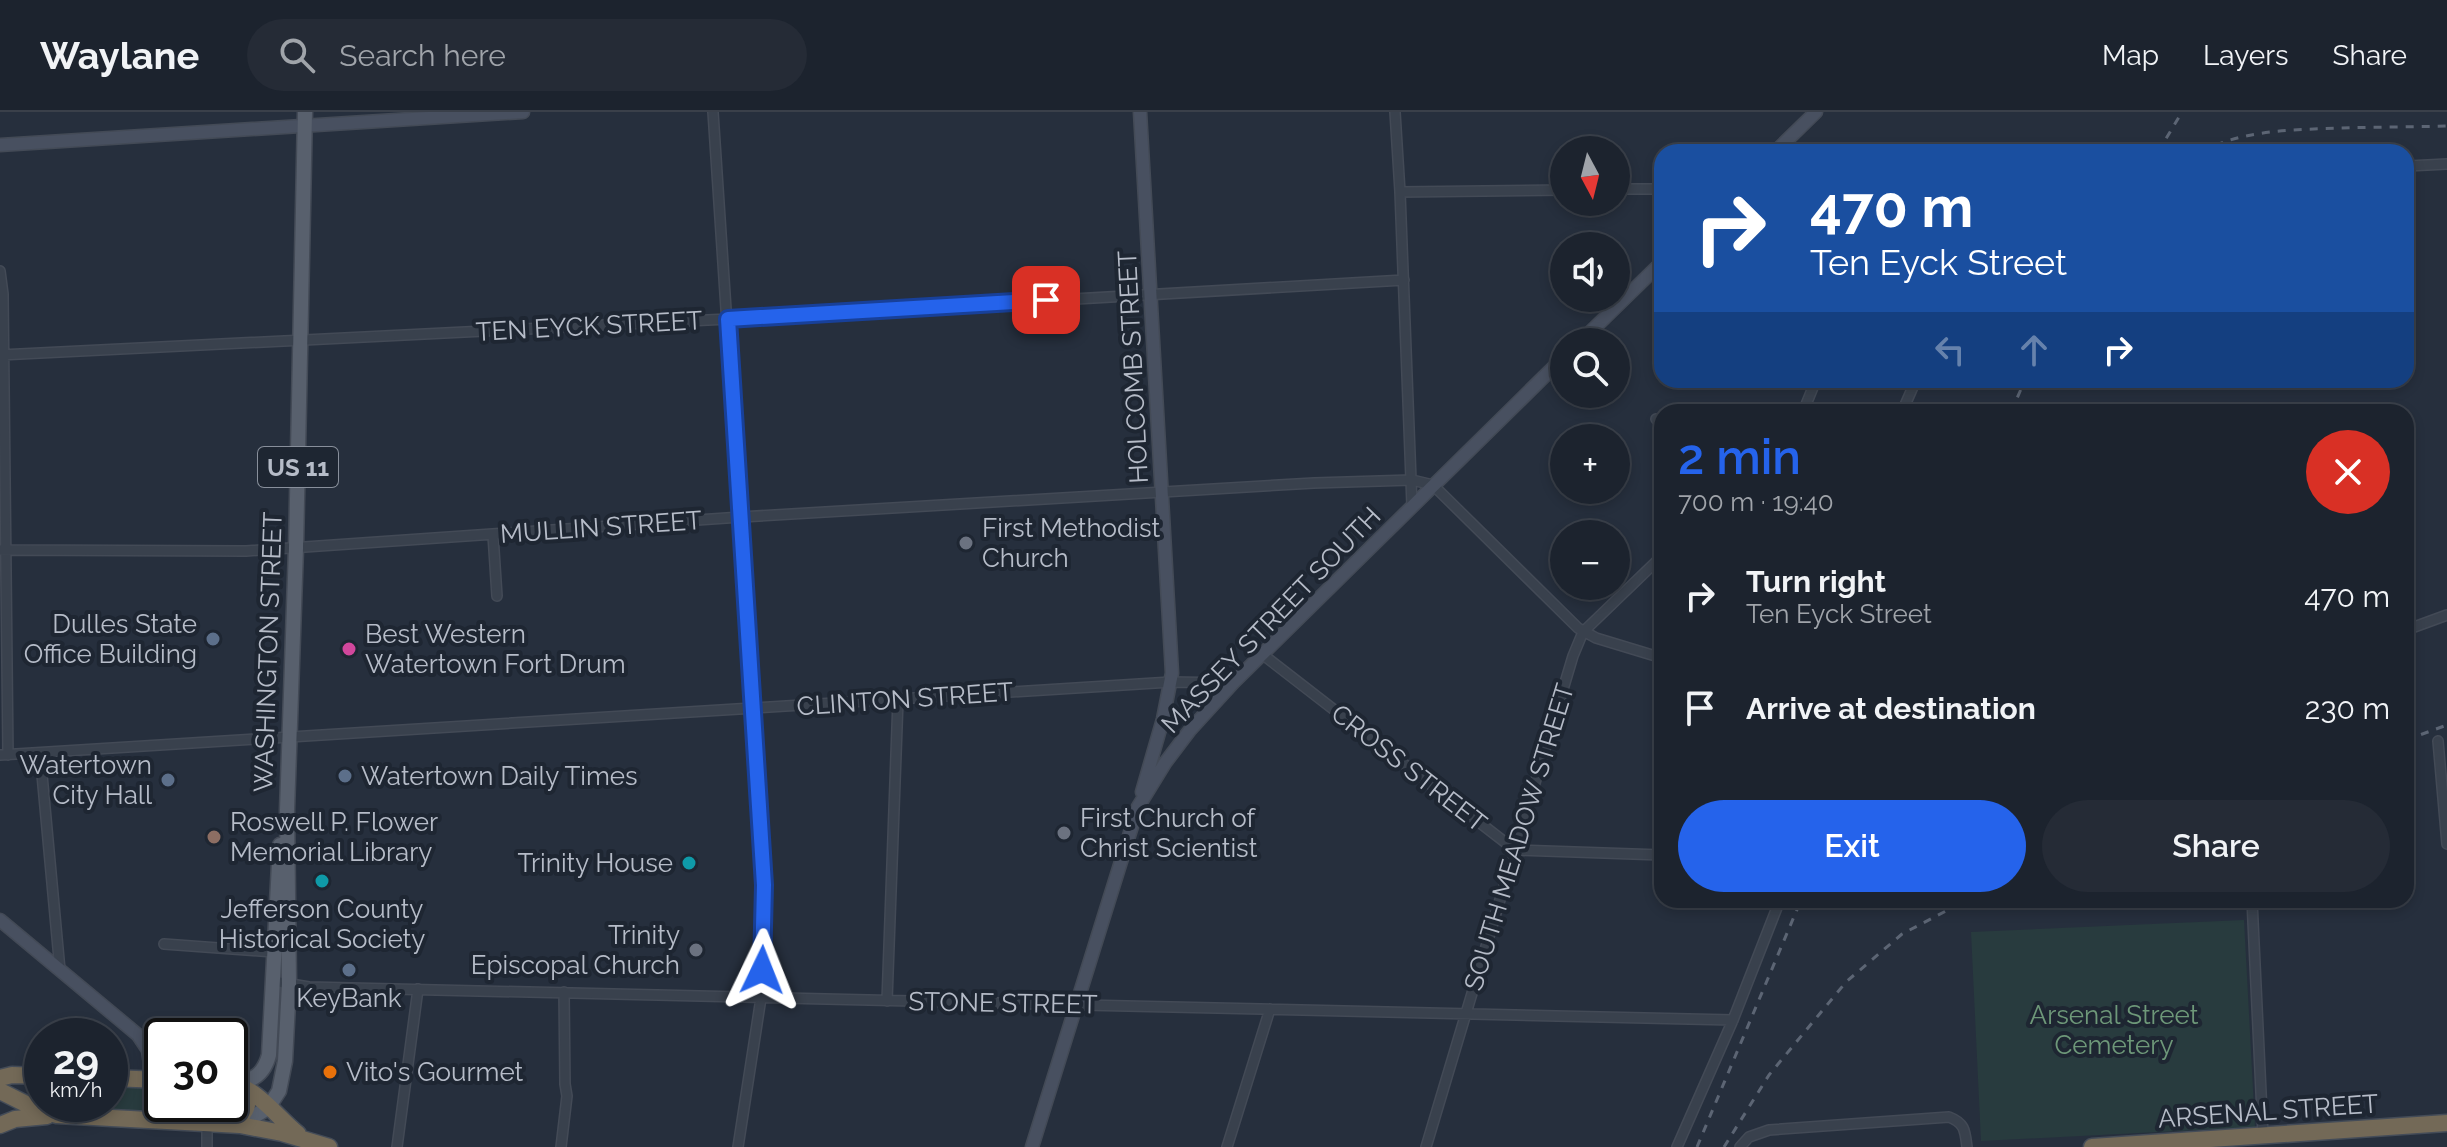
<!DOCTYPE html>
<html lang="en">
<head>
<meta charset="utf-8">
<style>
	:root { --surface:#1c232e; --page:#252b36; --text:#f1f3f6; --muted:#a0a4aa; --line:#3a404a; --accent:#2563eb }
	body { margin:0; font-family:Raleway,sans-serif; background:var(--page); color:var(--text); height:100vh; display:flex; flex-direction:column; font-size:30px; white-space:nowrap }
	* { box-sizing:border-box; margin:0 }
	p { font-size:26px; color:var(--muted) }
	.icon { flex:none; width:44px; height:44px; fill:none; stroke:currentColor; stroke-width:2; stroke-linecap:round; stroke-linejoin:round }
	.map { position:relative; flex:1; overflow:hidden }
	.sheet { position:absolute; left:1654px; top:292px; width:760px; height:504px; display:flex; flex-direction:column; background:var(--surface); border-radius:24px; box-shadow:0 4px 12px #0003,0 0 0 2px var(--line) }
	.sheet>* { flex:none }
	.hud { position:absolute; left:1654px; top:32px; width:760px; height:244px; border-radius:24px; box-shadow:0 4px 12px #0003,0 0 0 2px var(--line); background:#1a4fa0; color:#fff; overflow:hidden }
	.needle { width:52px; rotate:173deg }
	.buttons { position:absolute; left:1550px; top:24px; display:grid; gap:16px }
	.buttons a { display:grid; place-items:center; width:80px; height:80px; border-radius:50%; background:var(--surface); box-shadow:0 4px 12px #0003,0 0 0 2px var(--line); font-size:40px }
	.speed { position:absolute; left:24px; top:906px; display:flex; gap:16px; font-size:40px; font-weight:700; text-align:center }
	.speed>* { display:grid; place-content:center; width:104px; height:104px; border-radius:50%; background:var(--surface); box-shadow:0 4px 12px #0003,0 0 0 2px var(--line); line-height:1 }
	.speed small { font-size:20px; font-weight:400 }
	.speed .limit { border:4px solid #111; border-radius:12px; background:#fff; color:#111 }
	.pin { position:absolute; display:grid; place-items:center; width:68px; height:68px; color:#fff; margin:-34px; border-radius:16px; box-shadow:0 4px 12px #0006 }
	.me { position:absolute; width:88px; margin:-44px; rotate:2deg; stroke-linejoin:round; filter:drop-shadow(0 0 6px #0008) }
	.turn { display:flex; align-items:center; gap:28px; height:168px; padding:0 24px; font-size:36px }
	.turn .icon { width:104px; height:104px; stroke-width:2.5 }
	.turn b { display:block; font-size:56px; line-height:68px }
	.lanes { display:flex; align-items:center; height:76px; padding:0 24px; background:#0003; justify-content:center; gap:40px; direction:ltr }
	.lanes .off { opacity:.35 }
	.round { display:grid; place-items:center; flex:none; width:84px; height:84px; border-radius:42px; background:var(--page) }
	.overview { display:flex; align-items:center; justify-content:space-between; height:136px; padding:0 24px }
	h1 { font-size:48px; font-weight:600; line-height:60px; color:var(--accent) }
	.action { display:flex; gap:16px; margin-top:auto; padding:16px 24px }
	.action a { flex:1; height:92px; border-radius:48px; background:var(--accent); color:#fff; font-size:32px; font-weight:600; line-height:92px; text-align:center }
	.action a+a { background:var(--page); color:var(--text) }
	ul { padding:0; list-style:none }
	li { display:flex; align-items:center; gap:24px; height:112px; padding:0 24px }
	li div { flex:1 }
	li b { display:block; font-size:30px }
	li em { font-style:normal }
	header { display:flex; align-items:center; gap:48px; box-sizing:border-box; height:112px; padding:0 40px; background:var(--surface); border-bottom:2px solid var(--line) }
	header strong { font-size:38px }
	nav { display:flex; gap:44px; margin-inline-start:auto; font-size:28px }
	.search { width:560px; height:72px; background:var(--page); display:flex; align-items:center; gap:20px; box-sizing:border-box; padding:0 28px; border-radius:44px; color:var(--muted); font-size:30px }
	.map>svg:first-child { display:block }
	.green { fill:#283b3e }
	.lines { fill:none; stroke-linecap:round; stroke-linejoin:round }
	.street-casing { stroke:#434a56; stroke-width:12 }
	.secondary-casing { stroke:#434a56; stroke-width:15 }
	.primary-casing { stroke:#434a56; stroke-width:17 }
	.highway-casing { stroke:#444c58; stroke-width:19 }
	.street { stroke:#39414d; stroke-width:9 }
	.secondary { stroke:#485060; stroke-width:12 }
	.primary { stroke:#58606d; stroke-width:14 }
	.highway { stroke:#736957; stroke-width:16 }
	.rail { stroke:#5c6574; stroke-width:3; stroke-dasharray:8 8; stroke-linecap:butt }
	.route-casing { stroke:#184099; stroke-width:20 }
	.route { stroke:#2563eb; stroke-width:14 }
	.worship-dot { fill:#6b7280; stroke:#1e2632; stroke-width:3 }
	.service-dot { fill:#5c6f8a; stroke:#1e2632; stroke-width:3 }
	.hotel-dot { fill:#d1479c; stroke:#1e2632; stroke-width:3 }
	.education-dot { fill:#8d6e63; stroke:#1e2632; stroke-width:3 }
	.culture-dot { fill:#0f9aa8; stroke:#1e2632; stroke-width:3 }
	.food-dot { fill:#e8710a; stroke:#1e2632; stroke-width:3 }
	.labels { text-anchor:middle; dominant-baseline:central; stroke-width:8; stroke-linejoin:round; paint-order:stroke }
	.shield { fill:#1e2632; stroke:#888f9b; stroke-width:2 }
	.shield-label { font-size:24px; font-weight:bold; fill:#b6bcc8 }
	.street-label { font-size:26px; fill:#b6bcc8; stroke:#1e2632 }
	.poi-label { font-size:26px; fill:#b6bcc8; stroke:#1e2632; text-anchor:start }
	.park-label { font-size:26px; fill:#6e9879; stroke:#1e2632 }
</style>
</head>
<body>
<header>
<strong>Waylane</strong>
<div class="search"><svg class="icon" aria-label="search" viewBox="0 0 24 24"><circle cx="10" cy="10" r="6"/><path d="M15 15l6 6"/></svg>Search here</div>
<nav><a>Map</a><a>Layers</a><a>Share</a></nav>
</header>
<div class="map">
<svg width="2447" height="1035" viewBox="0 0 2447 1035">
	<rect width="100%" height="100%" fill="#262f3d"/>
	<!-- green -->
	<path class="green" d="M2244,808L2255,1015L1981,1029L1971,820Z
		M110,973L162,975V992H230V981L237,986C241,999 229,1002 217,1003L63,996L48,992H110Z"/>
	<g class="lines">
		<defs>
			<path id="street" d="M713,0L764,773L761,886L738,1035
				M1395,0L1400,80L1412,394
				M2408,54L2447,52
				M1616,77H1662
				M1400,80L1564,78
				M0,159L3,182L8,643
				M0,243L728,207L1404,168
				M1803,300L1816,268
				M1902,300L1916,268
				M1656,307L1662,313
				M493,423L497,484
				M0,438L246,439L741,405L1314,371L1412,368L1433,373L1578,516L1596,526L1662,546
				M2406,518L2447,503
				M1262,542L1515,738L1662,743
				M2438,629L2447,732
				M40,641L60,858
				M0,643L1171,570L1233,571
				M2252,788L2263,1023
				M164,832L273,840
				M273,869L309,875L1733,908
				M887,889L898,588
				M207,1035V1010
				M397,1035L418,877
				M561,1035L567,984L565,972L564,880
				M1227,1035L1270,897
				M1426,1035L1573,544L1583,520L1662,444
				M1677,1035L1733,908L1780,788
				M1740,1035L1749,1025L1769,1018L1949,1005C1965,1011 1965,1019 1967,1035"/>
			<path id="secondary" d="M1140,0L1172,561L1163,607L1142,680
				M0,33L523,0
				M1775,40L1816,0
				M1580,230L1662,150
				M0,808L138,923L148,938L152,967
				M1032,1035L1138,695L1165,651L1190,618L1233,571L1564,245"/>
			<path id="primary" d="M231,971C252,971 264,962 269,943L280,733
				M233,1010L251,1006L268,996L279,979L285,949L289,872L287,698L296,436L305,0"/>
			<path id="highway" d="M0,966L12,963L42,964
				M110,966L162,968
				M230,971C257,976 277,1005 298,1022
				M42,974C34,985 39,995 51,1001
				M0,979L36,997L57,1003L240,1013L282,1021L329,1035
				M226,1011C247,1006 255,988 238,974
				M0,1013L15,1007L47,1004
				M2092,1035L2447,1011"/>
		</defs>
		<!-- street casing -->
		<use href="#street" class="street-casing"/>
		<!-- secondary casing -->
		<use href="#secondary" class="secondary-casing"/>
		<!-- primary casing -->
		<use href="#primary" class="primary-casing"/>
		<!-- highway casing -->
		<use href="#highway" class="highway-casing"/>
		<!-- street -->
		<use href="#street" class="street"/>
		<!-- secondary -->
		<use href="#secondary" class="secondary"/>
		<!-- primary -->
		<use href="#primary" class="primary"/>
		<!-- highway -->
		<use href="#highway" class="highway"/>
		<!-- rail -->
		<path class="rail" d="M2158,40L2182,0
			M2201,40C2244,17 2294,18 2341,16C2376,15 2412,15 2447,14
			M2011,300L2025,268
			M2406,628L2447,613
			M1697,1035L1801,788
			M1724,1035L1769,963L1846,870L1902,822L1967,788"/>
	</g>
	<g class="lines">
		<defs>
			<path id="route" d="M762,858L764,773L728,207L1046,188"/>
		</defs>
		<!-- route casing -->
		<use href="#route" class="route-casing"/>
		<!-- route -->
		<use href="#route" class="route"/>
	</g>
	<!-- markers -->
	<g class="worship-dot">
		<circle cx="966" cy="431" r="8"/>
		<circle cx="1064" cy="721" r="8"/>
		<circle cx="696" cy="838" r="8"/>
	</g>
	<g class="service-dot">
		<circle cx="213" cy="527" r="8"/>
		<circle cx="345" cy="664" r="8"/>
		<circle cx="168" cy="668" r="8"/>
		<circle cx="349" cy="858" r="8"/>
	</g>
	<circle class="hotel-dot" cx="349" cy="537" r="8"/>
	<circle class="education-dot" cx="214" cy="725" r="8"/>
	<g class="culture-dot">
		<circle cx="689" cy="751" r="8"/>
		<circle cx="322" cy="769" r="8"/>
	</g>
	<circle class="food-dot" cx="330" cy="960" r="8"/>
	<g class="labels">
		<!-- shield labels -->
		<rect class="shield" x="258" y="335" width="80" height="40" rx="6"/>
		<g class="shield-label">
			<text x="298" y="355">US 11</text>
		</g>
		<!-- street labels -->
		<g class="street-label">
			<text transform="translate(589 214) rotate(-3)">TEN EYCK STREET</text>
			<text transform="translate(1133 255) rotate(-93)">HOLCOMB STREET</text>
			<text transform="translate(601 415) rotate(-4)">MULLIN STREET</text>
			<text transform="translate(1271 508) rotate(-46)">MASSEY STREET SOUTH</text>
			<text transform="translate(268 540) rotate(-88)">WASHINGTON STREET</text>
			<text transform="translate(905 587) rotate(-4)">CLINTON STREET</text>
			<text transform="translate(1409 656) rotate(38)">CROSS STREET</text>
			<text transform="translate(1519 725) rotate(-73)">SOUTH MEADOW STREET</text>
			<text transform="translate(1003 891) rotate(1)">STONE STREET</text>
			<text transform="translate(2268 999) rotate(-4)">ARSENAL STREET</text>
		</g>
		<!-- poi labels -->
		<g class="poi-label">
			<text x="982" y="416">First Methodist<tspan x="982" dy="30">Church</tspan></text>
			<text x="197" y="512" text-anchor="end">Dulles State<tspan x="197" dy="30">Office Building</tspan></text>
			<text x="365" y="522">Best Western<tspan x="365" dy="30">Watertown Fort Drum</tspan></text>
			<text x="152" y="653" text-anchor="end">Watertown<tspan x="152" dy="30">City Hall</tspan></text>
			<text x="361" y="664">Watertown Daily Times</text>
			<text x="1080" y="706">First Church of<tspan x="1080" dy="30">Christ Scientist</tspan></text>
			<text x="230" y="710">Roswell P. Flower<tspan x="230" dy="30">Memorial Library</tspan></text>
			<text x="673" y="751" text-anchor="end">Trinity House</text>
			<text x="322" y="797" text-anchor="middle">Jefferson County<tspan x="322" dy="30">Historical Society</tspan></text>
			<text x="680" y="823" text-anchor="end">Trinity<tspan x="680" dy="30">Episcopal Church</tspan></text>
			<text x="349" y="886" text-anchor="middle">KeyBank</text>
			<text x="346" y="960">Vito's Gourmet</text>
		</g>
		<!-- park labels -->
		<g class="park-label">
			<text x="2114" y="903">Arsenal Street<tspan x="2114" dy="30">Cemetery</tspan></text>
		</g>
	</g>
</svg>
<div class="buttons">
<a><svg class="needle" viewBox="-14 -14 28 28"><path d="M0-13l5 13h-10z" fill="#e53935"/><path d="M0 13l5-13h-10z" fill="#a0a4aa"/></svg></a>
<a><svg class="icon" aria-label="sound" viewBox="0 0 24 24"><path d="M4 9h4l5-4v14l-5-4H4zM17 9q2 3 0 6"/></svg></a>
<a><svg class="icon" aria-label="search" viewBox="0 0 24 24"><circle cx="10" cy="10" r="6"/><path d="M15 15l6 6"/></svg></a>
<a>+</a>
<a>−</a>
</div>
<div class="speed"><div>29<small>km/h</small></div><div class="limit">30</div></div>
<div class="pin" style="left:1046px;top:188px;background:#d93025"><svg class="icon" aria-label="arrive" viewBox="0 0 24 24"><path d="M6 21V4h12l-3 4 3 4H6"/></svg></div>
<svg class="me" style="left:762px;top:858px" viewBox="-20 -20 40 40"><path d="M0-17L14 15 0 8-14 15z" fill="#2563eb" stroke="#fff" stroke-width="4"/></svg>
<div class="hud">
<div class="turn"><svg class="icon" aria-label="right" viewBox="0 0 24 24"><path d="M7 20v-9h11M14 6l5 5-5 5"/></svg><div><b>470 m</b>Ten Eyck Street</div></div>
<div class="lanes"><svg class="icon off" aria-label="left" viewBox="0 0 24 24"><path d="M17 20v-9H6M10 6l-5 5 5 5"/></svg><svg class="icon off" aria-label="ahead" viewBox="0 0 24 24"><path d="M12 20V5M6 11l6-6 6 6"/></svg><svg class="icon" aria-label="right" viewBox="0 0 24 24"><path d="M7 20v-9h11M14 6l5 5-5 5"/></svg></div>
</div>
<section class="sheet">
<div class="overview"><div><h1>2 min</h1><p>700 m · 19:40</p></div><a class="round" style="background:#d93025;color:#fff"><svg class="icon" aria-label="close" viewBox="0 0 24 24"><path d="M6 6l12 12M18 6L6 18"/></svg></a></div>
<ul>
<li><svg class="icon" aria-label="right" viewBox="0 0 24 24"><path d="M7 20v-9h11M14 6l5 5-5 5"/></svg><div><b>Turn right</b><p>Ten Eyck Street</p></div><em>470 m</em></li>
<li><svg class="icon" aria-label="arrive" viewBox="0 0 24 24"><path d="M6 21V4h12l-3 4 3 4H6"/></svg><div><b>Arrive at destination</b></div><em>230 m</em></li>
</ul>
<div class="action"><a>Exit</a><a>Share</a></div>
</section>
</div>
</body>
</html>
